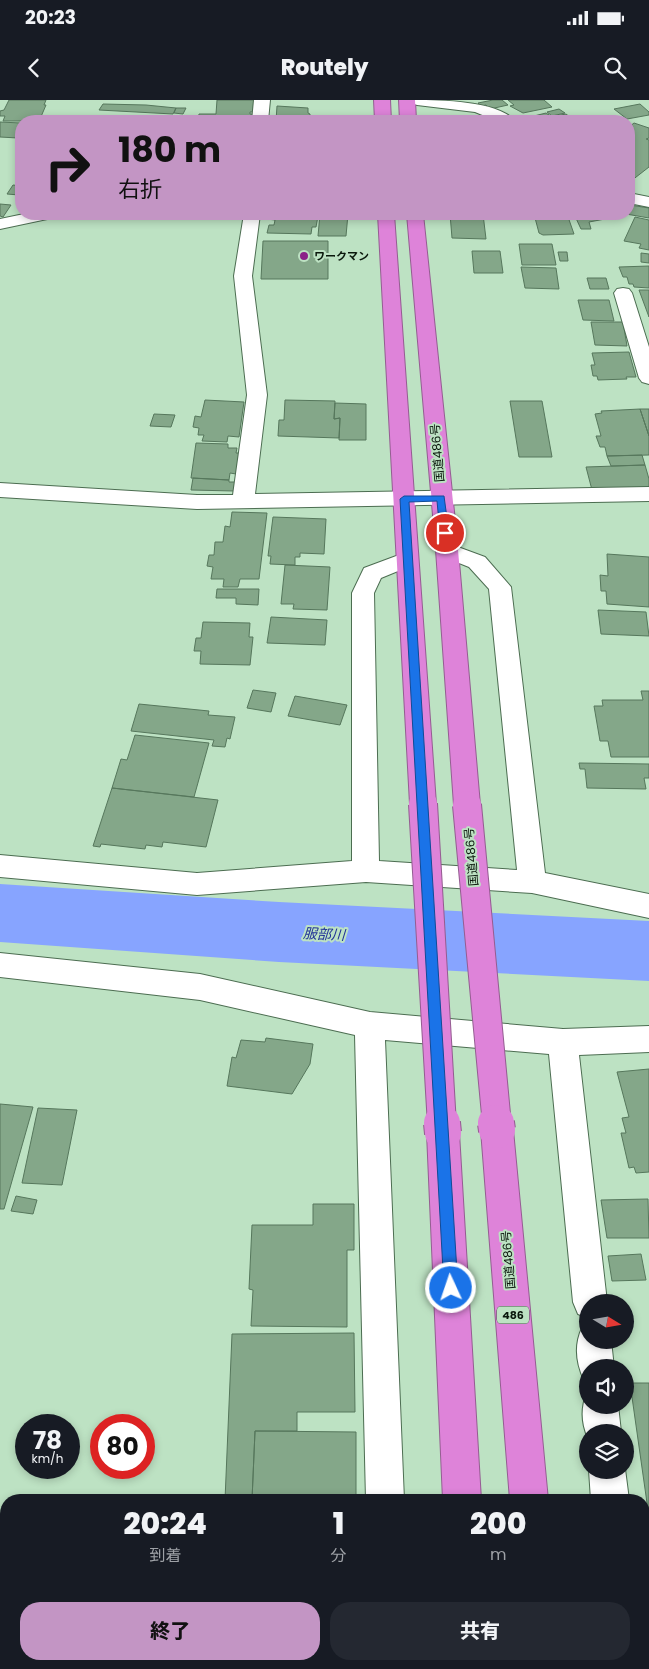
<!DOCTYPE html>
<html lang="ja">
<head>
<meta charset="utf-8">
<style>
	:root { --surface:#171b24; --page:#242831; --text:#f1f3f6; --muted:#9ea1a6; --accent:#c395c4 }
	body { margin:0; font-family:Poppins,"Noto Sans JP",sans-serif; background:var(--page); color:var(--text); height:100vh; display:flex; flex-direction:column; font-size:19px; white-space:nowrap }
	* { box-sizing:border-box; margin:0 }
	p { font-size:16px; color:var(--muted) }
	.icon { flex:none; width:28px; height:28px; fill:none; stroke:currentColor; stroke-width:2; stroke-linecap:round; stroke-linejoin:round }
	.map { position:relative; flex:1; overflow:hidden }
	.panel { position:absolute; left:0px; top:1394px; width:650px; height:176px; display:flex; flex-direction:column; background:var(--surface); border-radius:20px 20px 0 0; box-shadow:0 2px 8px #0003 }
	.panel>* { flex:none }
	.hud { position:absolute; left:15px; top:15px; width:620px; height:105px; border-radius:20px; box-shadow:0 2px 8px #0003; background:#c395c4; color:#111; overflow:hidden }
	.needle { width:32px; rotate:101deg }
	.fabs { position:absolute; left:579px; top:1194px; display:grid; gap:10px }
	.fabs a { display:grid; place-items:center; width:55px; height:55px; border-radius:50%; background:var(--surface); box-shadow:0 2px 8px #0003; font-size:25px }
	.speed { position:absolute; left:15px; top:1314px; display:flex; gap:10px; font-size:25px; font-weight:700; text-align:center }
	.speed>* { display:grid; place-content:center; width:65px; height:65px; border-radius:50%; background:var(--surface); box-shadow:0 2px 8px #0003; line-height:1 }
	.speed small { font-size:12px; font-weight:400 }
	.speed .limit { border:8px solid #d22; background:#fff; color:#111 }
	.pin { position:absolute; display:grid; place-items:center; width:42px; height:42px; color:#fff; margin:-21px; border:2px solid #fff; border-radius:50%; box-shadow:0 1px 5px #0007 }
	.me { position:absolute; width:55px; margin:-28px; rotate:357deg; stroke-linejoin:round; filter:drop-shadow(0 0 4px #0008) }
	.turn { display:flex; align-items:center; gap:18px; height:105px; padding:0 20px; font-size:22px }
	.turn .icon { width:65px; height:65px; stroke-width:2.5 }
	.turn b { display:block; font-size:35px; line-height:42px }
	.eta { display:flex; justify-content:space-evenly; align-items:center; height:85px; text-align:center }
	.eta b { font-size:30px; font-weight:800; line-height:35px }
	.cta { display:flex; gap:10px; margin-top:auto; padding:10px 20px }
	.cta a { flex:1; height:58px; border-radius:20px; background:var(--accent); color:#111; font-size:20px; font-weight:800; line-height:58px; text-align:center }
	.cta a+a { background:var(--page); color:var(--text) }
	.status { display:flex; justify-content:space-between; align-items:center; height:35px; padding:0 25px; background:var(--surface); direction:ltr }
	.status svg { height:14px; fill:currentColor }
	header { display:flex; justify-content:space-between; align-items:center; height:65px; padding:0 20px; background:var(--surface); font-size:22px; font-weight:800 }
	.map>svg:first-child { display:block }
	.lines { fill:none; stroke-linecap:round; stroke-linejoin:round }
	.river { fill:#87a4ff; fill-rule:evenodd }
	.building { fill:#84a789; stroke:#56775c }
	.minor-casing { stroke:#4c6d51; stroke-width:2 }
	.highway-casing { stroke:#945d91; stroke-width:2 }
	.minor { fill:#fff; fill-rule:evenodd }
	.highway { fill:#de83d9; fill-rule:evenodd }
	.highway-bridge-far1-casing { stroke:#945d91; stroke-width:30; stroke-linecap:butt }
	.highway-bridge-casing { stroke:#945d91; stroke-width:38; stroke-linecap:butt }
	.highway-bridge-far1 { stroke:#de83d9; stroke-width:28 }
	.highway-bridge { stroke:#de83d9; stroke-width:36 }
	.route { fill:#1a73e8; stroke:#114b97 }
	.poi-dot { fill:#8b2288; stroke:#bde2c3; stroke-width:2 }
	.labels { text-anchor:middle; dominant-baseline:central; stroke-width:4; stroke-linejoin:round; paint-order:stroke }
	.far-poi-label { font-size:11px; font-weight:bold; fill:#0a170c; stroke:#bde2c3; text-anchor:start }
	.shield { fill:#bde2c3; stroke:#405443; stroke-width:1 }
	.shield-label { font-size:11px; font-weight:bold; fill:#0a170c }
	.street-label { font-size:12px; fill:#0a170c; stroke:#bde2c3 }
	.water-label { font-size:14px; font-style:italic; fill:#213197; stroke:#bde2c3 }
</style>
</head>
<body>
<div class="status"><b>20:23</b><svg viewBox="0 0 49 12"><path d="M0 12V9h3v3zM5 12V6h3v6zM10 12V3h3v9zM15 12V0h3v12zM26 1h20v11H26zM47 4h2v5h-2z"/></svg></div>
<header><svg class="icon" aria-label="back" viewBox="0 0 24 24"><path d="M15 5l-7 7 7 7"/></svg>Routely<svg class="icon" aria-label="search" viewBox="0 0 24 24"><circle cx="10" cy="10" r="6"/><path d="M15 15l6 6"/></svg></header>
<div class="map">
<svg width="649" height="1569" viewBox="0 0 649 1569">
	<rect width="100%" height="100%" fill="#bde2c3"/>
	<g class="lines">
		<!-- river -->
		<path class="river" d="M0,784L279,802L649,821V881L279,862L0,842Z"/>
	</g>
	<!-- building -->
	<path class="building" d="M9,0H46L44,5H46L40,19L36,21H3L5,16H0V11L4,10Z
		M217,0H256L255,12H250V14H255L254,21H198L199,14H216Z
		M493,0H502L508,5L490,9L486,5L481,6L478,3Z
		M508,0H544L552,7L523,13L510,6L514,5Z
		M103,4L146,5L176,8L173,14L99,10Z
		M640,4L649,12V15L627,19L614,9Z
		M277,6L308,8V13L310,14V21H276Z
		M176,8H186L183,14L174,13Z
		M559,9L565,13L552,16L547,12Z
		M546,13L549,15L526,21L518,20Z
		M566,14L575,21L534,20Z
		M434,16H462V21H434Z
		M0,22L21,23V32L18,38L0,37Z
		M634,23L649,28V38L646,39L649,40V67L631,81L629,80V77L632,75L629,73V27Z
		M13,85L21,86L19,95L7,94Z
		M0,104L11,105L3,117L0,116Z
		M630,105L649,108V118L626,114H629Z
		M265,114H316V116H318L316,127H312L311,134L267,133L269,125H274L275,120L267,119Z
		M320,114H348L346,136H318Z
		M450,114H483L486,139L452,138Z
		M534,114H567L574,134L543,135L539,133Z
		M574,114H603L605,119L589,122L591,129H581Z
		M635,117L649,120V150L639,148L641,144L624,141Z
		M263,141H328V179H261Z
		M519,144H552L556,165H522Z
		M472,151H500L503,173H474Z
		M558,152H567L568,161H560Z
		M641,153L649,154V163L641,162Z
		M649,166V188L634,187L633,184H629L627,177H623L619,167Z
		M521,167L556,168L559,189L525,188Z
		M587,178H606L609,189H590Z
		M639,190H649V217Z
		M578,200H609L614,221L583,220Z
		M591,222H623L627,246L595,245Z
		M629,252L636,277H626L627,279L598,280L597,276H593L591,265H595L592,253Z
		M205,300L244,302L239,337L228,336L227,342L202,341L204,335H198L199,328L193,327L195,316L201,317Z
		M285,300L335,301L334,319L340,318L339,338L278,336L279,320H284Z
		M510,301H542L552,357H519Z
		M335,303L366,304V340H339L340,318L334,319Z
		M640,309H649V336Z
		M640,309L649,336V355L607,356L605,347H600L596,336H601L595,314L602,313L601,311Z
		M154,314L175,315L171,327L150,326Z
		M196,343L228,344V348H237L236,353H239L236,374L230,373L229,380L191,378Z
		M642,355L645,365L611,366L607,356Z
		M645,365L649,379V389L592,390L586,367Z
		M193,378L229,380V382H235L234,391L191,390Z
		M232,412L267,413L259,479H240L238,487H223L224,479H211L213,467L207,466L209,455H214L215,442H223L225,426L230,427Z
		M273,417L326,419L324,454L300,453V457H295V465L270,464L271,456H268Z
		M607,454L649,457V507L607,504L606,491H601L600,475L608,476Z
		M285,465L330,467L327,510L293,509L294,504H281Z
		M217,489H259L258,505L236,504V498H216Z
		M598,510L646,512L649,536L601,534Z
		M271,517L327,520L325,545L267,543Z
		M203,522L250,523L249,537H253L250,565L200,564L201,551H194L196,538H201Z
		M253,590L276,593L271,612L247,608Z
		M641,591H649V657H611L608,641H600L594,606H603L602,600H643Z
		M295,596L347,605L340,625L288,616Z
		M139,604L209,611L208,615L235,617L230,639L227,638L225,647L212,646L214,640L131,631Z
		M135,635L209,643L194,697L112,688L121,659L127,660Z
		M579,663L649,664V678H644L646,689L587,688L585,669H580Z
		M112,688L218,700L206,747L163,742L162,747L146,745L145,749L101,744L100,747L93,746Z
		M266,938L313,944L310,964L292,994L227,986L232,957L236,958L241,940L265,942Z
		M649,969V1072L636,1073L634,1067L629,1068L621,1033H626L622,1018L629,1017L617,972Z
		M0,1004L33,1007L4,1109H0Z
		M38,1008L77,1010L62,1085L22,1083Z
		M16,1096L37,1100L33,1114L11,1111Z
		M648,1099L649,1138H607L601,1100Z
		M313,1104H354V1150H347V1227L251,1226L253,1190L249,1189L252,1125H313Z
		M641,1154L646,1180L612,1181L608,1156Z
		M354,1233L355,1312H297V1331H255L252,1400H225L232,1234Z
		M630,1283H649V1462L644,1427V1410H648Z
		M255,1331L356,1332V1400H252Z"/>
	<g class="lines">
		<defs>
			<path id="minor" d="M254,0H270L268,21H252Z
				M409,0C436,0 498,0 515,21H497L475,12L417,5L412,3Z
				M629,93L649,97V107L629,103Z
				M24,114H54L52,118L0,129V119Z
				M244,114H260L252,176L267,295L255,394L649,387V401L197,409L0,397V383L197,395H233L247,295L234,176Z
				M623,188L629,189L632,193L649,247V284L642,282L639,278L614,193L617,189Z
				M447,443L485,457L511,487L545,773L649,794V818L532,793L366,782L197,795L0,777V755L197,773L352,761V493L364,468L407,452L415,454L418,459L415,464L381,478L374,493L379,761L517,770L489,489L469,467L439,455L436,450L439,445Z
				M0,853L200,874L370,912L563,929L649,926V952L579,955L607,1202H588V1218L578,1214L573,1202L549,954L385,940L404,1400H366L355,935L200,900L0,877Z
				M588,1225V1240H611L614,1268H588V1282L584,1280C576,1263 574,1245 582,1228Z
				M587,1292L588,1305H618L621,1332H588V1338C581,1323 581,1307 587,1292Z
				M625,1369L629,1400H591L589,1370Z
				M644,1556L648,1569H608L607,1564H644Z
				M144,1564H306L308,1569H142Z
				M370,1564H410V1569H370Z"/>
			<path id="highway" d="M374,0H390L391,21H375Z
				M399,0H415L416,21H400Z
				M378,114H394L436,704L432,711L423,714L414,711L410,704Z
				M407,114H423L458,450L480,705L476,712L467,715L458,712L454,705L436,450Z
				M497,1015L508,1020L513,1030L548,1400H510L481,1030L486,1020Z
				M443,1018L454,1023L459,1033L481,1400H443L427,1033L432,1023Z
				M450,1564H490V1569H450Z
				M524,1564H564V1569H524Z"/>
		</defs>
		<!-- minor casing -->
		<use href="#minor" class="minor-casing"/>
		<!-- highway casing -->
		<use href="#highway" class="highway-casing"/>
		<!-- minor -->
		<use href="#minor" class="minor"/>
		<!-- highway -->
		<use href="#highway" class="highway"/>
		<defs>
			<path id="highway-bridge-far1" d="M423,704L442,1025
				M467,705L497,1025"/>
			<path id="highway-bridge" d="M442,1023L443,1033
				M496,1023L497,1030"/>
		</defs>
		<!-- highway-bridge-far1 casing -->
		<use href="#highway-bridge-far1" class="highway-bridge-far1-casing"/>
		<!-- highway-bridge casing -->
		<use href="#highway-bridge" class="highway-bridge-casing"/>
		<!-- highway-bridge-far1 -->
		<use href="#highway-bridge-far1" class="highway-bridge-far1"/>
		<!-- highway-bridge -->
		<use href="#highway-bridge" class="highway-bridge"/>
	</g>
	<!-- route -->
	<path class="route" d="M404,396H444L449,433L445,436L440,433L437,401L409,402L458,1188L456,1193L451,1195L446,1193L444,1188L400,399Z"/>
	<!-- markers -->
	<circle class="poi-dot" cx="304" cy="156" r="5"/>
	<g class="labels">
		<!-- far-poi labels -->
		<g class="far-poi-label">
			<text x="314" y="156">ワークマン</text>
		</g>
		<!-- shield labels -->
		<rect class="shield" x="497" y="1206.5" width="32" height="17" rx="4"/>
		<g class="shield-label">
			<text x="513" y="1215">486</text>
		</g>
		<!-- street labels -->
		<g class="street-label">
			<text transform="translate(437 353) rotate(-95)">国道486号</text>
			<text transform="translate(471 757) rotate(-95)">国道486号</text>
			<text transform="translate(508 1160) rotate(-95)">国道486号</text>
		</g>
		<!-- water labels -->
		<g class="water-label">
			<text transform="translate(324 834) rotate(3)">服部川</text>
		</g>
	</g>
</svg>
<div class="fabs">
<a><svg class="needle" viewBox="-14 -14 28 28"><path d="M0-13l5 13h-10z" fill="#e53935"/><path d="M0 13l5-13h-10z" fill="#9ea1a6"/></svg></a>
<a><svg class="icon" aria-label="sound" viewBox="0 0 24 24"><path d="M4 9h4l5-4v14l-5-4H4zM17 9q2 3 0 6"/></svg></a>
<a><svg class="icon" aria-label="layers" viewBox="0 0 24 24"><path d="M12 4l9 5-9 5-9-5zM3 14l9 5 9-5"/></svg></a>
</div>
<div class="speed"><div>78<small>km/h</small></div><div class="limit">80</div></div>
<div class="pin" style="left:445px;top:433px;background:#d93025"><svg class="icon" aria-label="arrive" viewBox="0 0 24 24"><path d="M6 21V4h12l-3 4 3 4H6"/></svg></div>
<svg class="me" style="left:451px;top:1188px" viewBox="-20 -20 40 40"><circle r="17" fill="#1a73e8" stroke="#fff" stroke-width="3"/><path d="M0-11L8 9 0 5-8 9z" fill="#fff"/></svg>
<div class="hud">
<div class="turn"><svg class="icon" aria-label="right" viewBox="0 0 24 24"><path d="M7 20v-9h11M14 6l5 5-5 5"/></svg><div><b>180 m</b>右折</div></div>
</div>
<section class="panel">
<div class="eta">
<div><b>20:24</b><p>到着</p></div>
<div><b>1</b><p>分</p></div>
<div><b>200</b><p>m</p></div>
</div>
<div class="cta"><a>終了</a><a>共有</a></div>
</section>
</div>
</body>
</html>
